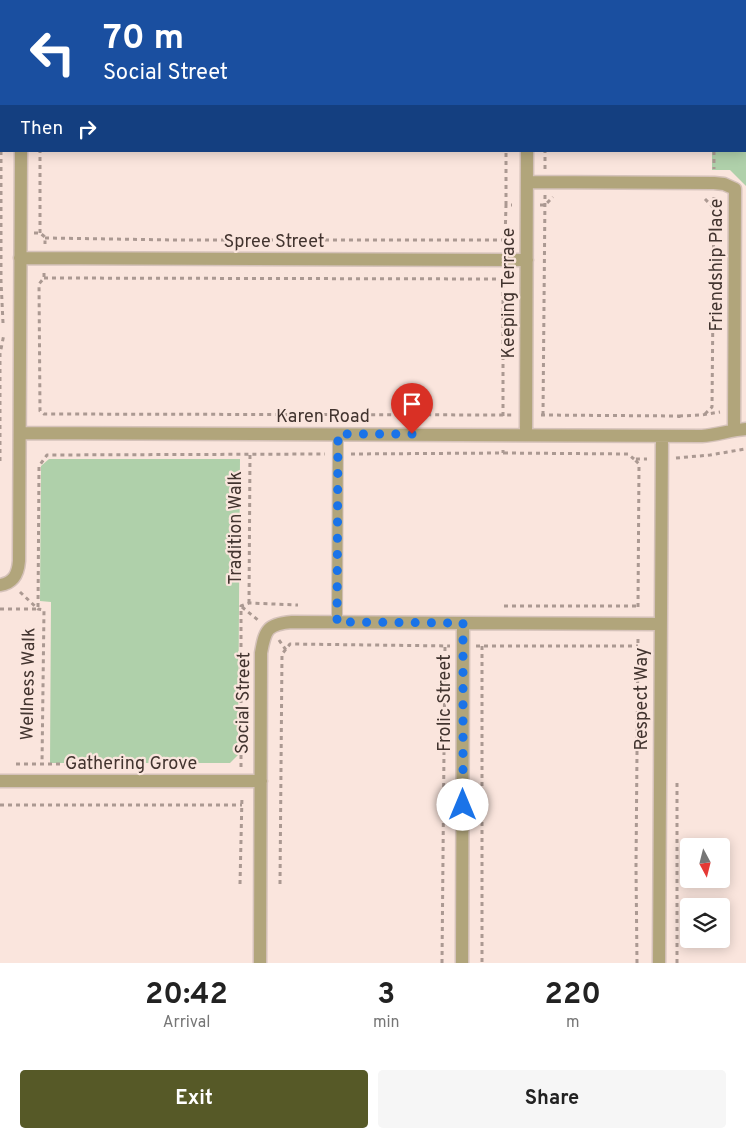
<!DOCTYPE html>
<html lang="en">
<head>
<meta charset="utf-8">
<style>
	:root { --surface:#fff; --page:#f6f6f6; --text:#222; --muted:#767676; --accent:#565927 }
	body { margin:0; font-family:Overpass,sans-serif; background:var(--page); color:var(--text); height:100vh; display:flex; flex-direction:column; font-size:19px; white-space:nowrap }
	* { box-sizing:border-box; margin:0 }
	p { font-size:16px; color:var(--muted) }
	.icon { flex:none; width:28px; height:28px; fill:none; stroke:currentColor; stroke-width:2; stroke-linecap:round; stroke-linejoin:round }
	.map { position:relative; height:963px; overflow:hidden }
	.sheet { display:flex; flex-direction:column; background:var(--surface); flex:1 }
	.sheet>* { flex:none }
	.banner { position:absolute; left:0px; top:0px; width:746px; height:152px; box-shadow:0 2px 12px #0003; background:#1a4fa0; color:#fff; overflow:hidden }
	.needle { width:32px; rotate:173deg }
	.buttons { position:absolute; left:680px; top:838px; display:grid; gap:10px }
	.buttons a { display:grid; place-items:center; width:50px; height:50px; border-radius:5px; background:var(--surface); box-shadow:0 2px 12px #0003; font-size:25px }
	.pin { position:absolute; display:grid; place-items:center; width:42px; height:42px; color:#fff; margin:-51px -21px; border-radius:50% 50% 50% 0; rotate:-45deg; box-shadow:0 0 5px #0007 }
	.pin .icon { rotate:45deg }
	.me { position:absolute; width:55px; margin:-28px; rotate:0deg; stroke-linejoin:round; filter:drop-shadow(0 0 4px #0008) }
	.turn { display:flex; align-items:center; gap:18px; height:105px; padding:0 20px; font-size:22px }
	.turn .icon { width:65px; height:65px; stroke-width:2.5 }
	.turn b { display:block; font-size:35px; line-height:42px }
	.then { display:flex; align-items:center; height:48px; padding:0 20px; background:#0003; gap:10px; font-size:19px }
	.eta { display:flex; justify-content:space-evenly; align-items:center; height:85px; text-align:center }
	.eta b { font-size:30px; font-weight:700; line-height:35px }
	.primary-button { display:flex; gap:10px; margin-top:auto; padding:10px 20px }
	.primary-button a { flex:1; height:58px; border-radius:5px; background:var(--accent); color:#fff; font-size:20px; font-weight:700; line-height:58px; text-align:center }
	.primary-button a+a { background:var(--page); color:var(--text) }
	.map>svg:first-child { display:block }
	.green { fill:#afd0aa }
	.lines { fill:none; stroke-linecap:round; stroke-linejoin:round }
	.lane-casing { stroke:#d5c2ba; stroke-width:12 }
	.street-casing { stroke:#d5c2ba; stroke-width:15 }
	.path { stroke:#ab9992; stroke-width:3; stroke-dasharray:4 4; stroke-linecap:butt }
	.lane { stroke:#b1a57b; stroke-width:10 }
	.street { stroke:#b1a57b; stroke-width:12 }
	.route { stroke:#1a73e8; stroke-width:9; stroke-dasharray:0 16.2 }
	.labels { text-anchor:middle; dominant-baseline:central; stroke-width:4.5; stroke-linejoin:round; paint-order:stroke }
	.street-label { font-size:18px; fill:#42342f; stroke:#fae5dd }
</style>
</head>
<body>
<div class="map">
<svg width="746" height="963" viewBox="0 0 746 963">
	<rect width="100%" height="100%" fill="#fae5dd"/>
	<!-- green -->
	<path class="green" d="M46,0H746V186L730,170H712V151H745V1H47Z
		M49,459H240L238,755L230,763H50L51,602L40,601L41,466Z"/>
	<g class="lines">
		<defs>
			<path id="lane" d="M337,622L338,434"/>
			<path id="street" d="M21,1V0
				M527,182L714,183L724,184L735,189L734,430
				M20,258L527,260
				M20,433L702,436C717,435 731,430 746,429
				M526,435L527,151
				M0,585C14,583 18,574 19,561L21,151
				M0,781H261
				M260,963L261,653C265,630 267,624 292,622L660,624
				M462,963L463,623
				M659,963L662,436"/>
		</defs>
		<!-- lane casing -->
		<use href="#lane" class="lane-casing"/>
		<!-- street casing -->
		<use href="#street" class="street-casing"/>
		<!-- path -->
		<path class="path" d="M65,0L72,1
			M2,1V0
			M45,1V0
			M625,1L627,0
			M745,96H746
			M1,151V281L3,323
			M714,151V169
			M545,169V151
			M705,199L713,207
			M506,205V151
			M540,205H545L553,197
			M34,233H40L45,237V244
			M40,233V151
			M45,238L176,240H505
			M505,240L506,205H512
			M44,273V278L39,284L40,411L44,414L512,415
			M44,278L503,279V416
			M705,414L712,407L714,197
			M541,415L679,416V422
			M543,415L545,195
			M679,416L701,415L720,412
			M504,453L628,454L634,459
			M351,454L503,453V450
			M676,458L710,455L745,449
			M0,461V354L4,334
			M20,592L38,609L44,610L42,764
			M249,603L250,453
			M504,606H638
			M242,607L258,620
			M638,607L639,464L634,459H647
			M0,609H38L39,466L47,455L325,454
			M279,640L286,650
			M476,646H638
			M482,646V963
			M16,764H69
			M241,767V606L249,603L298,605
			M0,805H242
			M240,884L242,796
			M280,884L282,654L290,644L450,646
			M442,963L445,646
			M637,963L636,867L638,639
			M677,963V780"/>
		<!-- lane -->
		<use href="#lane" class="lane"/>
		<!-- street -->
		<use href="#street" class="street"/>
	</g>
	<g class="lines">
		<!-- route -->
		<path class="route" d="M412,434H338L337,622L463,623V805"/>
	</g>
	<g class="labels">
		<!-- street labels -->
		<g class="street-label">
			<text x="274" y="242">Spree Street</text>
			<text transform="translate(717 265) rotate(-90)">Friendship Place</text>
			<text transform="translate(509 293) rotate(-90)">Keeping Terrace</text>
			<text x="323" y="417">Karen Road</text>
			<text transform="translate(236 528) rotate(-90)">Tradition Walk</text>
			<text transform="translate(29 684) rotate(-89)">Wellness Walk</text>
			<text transform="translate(642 699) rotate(-90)">Respect Way</text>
			<text transform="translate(244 703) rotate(-89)">Social Street</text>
			<text transform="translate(445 703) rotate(-90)">Frolic Street</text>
			<text x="131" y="764">Gathering Grove</text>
		</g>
	</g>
</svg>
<div class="buttons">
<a><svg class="needle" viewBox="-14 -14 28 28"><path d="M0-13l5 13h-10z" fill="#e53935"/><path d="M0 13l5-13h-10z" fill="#767676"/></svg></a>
<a><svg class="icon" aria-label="layers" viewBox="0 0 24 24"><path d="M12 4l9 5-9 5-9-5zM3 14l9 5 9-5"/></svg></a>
</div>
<div class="pin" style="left:412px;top:434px;background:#d93025"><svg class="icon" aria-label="arrive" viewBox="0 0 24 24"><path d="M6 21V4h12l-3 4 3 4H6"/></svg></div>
<svg class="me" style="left:463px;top:805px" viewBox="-20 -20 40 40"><circle r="19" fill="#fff"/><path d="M0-13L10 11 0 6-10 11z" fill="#1a73e8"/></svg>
<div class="banner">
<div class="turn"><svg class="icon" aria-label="left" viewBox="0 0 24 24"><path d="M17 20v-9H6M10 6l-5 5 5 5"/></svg><div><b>70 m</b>Social Street</div></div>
<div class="then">Then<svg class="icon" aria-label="right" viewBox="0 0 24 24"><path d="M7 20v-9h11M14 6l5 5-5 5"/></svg></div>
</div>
</div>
<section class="sheet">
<div class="eta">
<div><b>20:42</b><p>Arrival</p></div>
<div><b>3</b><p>min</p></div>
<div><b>220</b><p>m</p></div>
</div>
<div class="primary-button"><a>Exit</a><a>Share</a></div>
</section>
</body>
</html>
